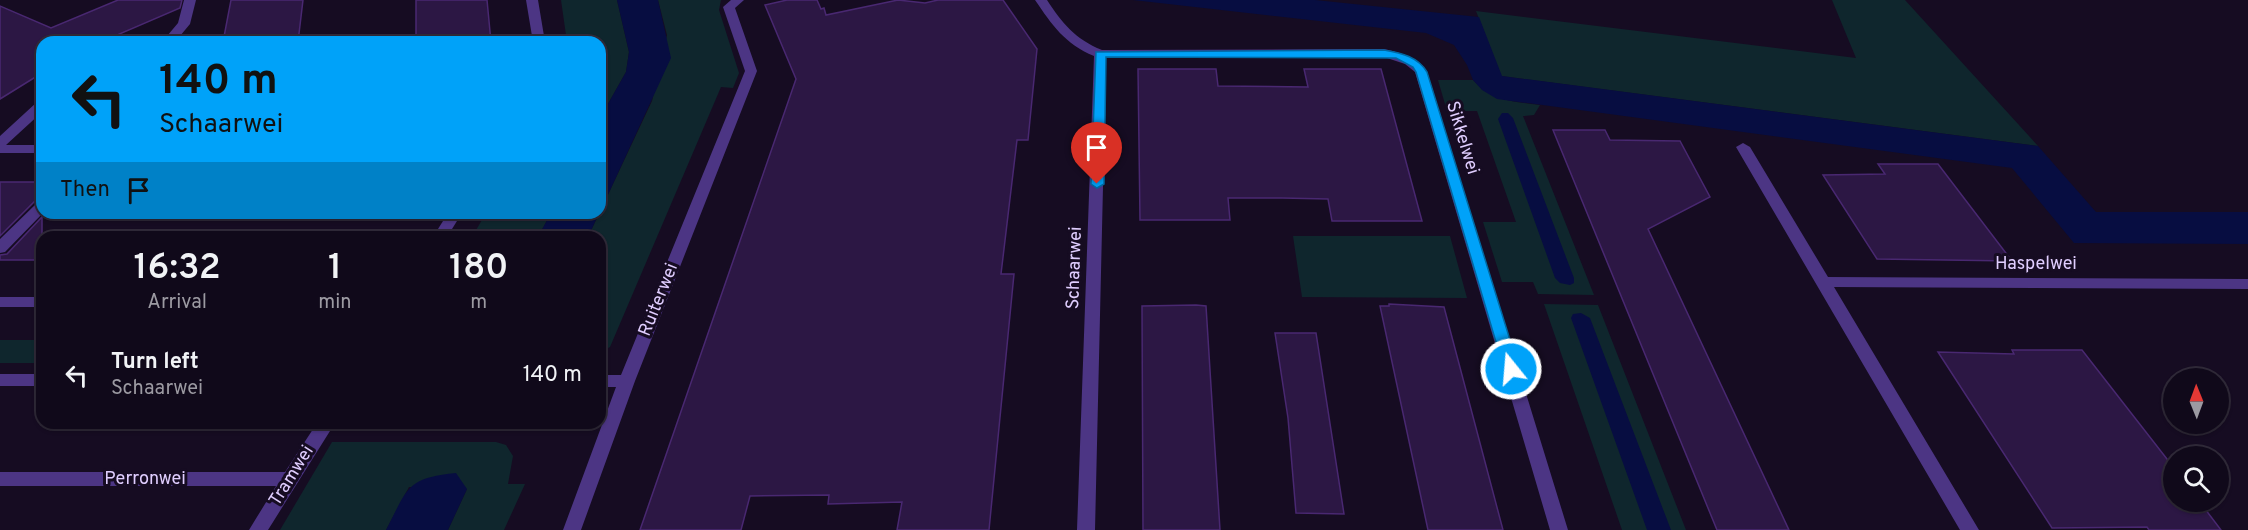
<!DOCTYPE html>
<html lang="en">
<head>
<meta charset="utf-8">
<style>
	:root { --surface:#10091a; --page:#1e1727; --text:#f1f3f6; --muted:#9c9aa2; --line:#302a39 }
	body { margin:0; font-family:Overpass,sans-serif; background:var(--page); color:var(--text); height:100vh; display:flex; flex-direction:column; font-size:22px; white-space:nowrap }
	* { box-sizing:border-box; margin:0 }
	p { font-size:20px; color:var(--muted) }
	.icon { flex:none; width:33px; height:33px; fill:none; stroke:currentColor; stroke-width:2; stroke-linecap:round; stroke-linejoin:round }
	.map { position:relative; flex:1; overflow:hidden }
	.sheet { position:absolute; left:36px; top:231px; width:570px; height:198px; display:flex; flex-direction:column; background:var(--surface); border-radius:18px; box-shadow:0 2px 4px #0004,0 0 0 2px var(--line) }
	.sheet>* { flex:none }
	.guide { position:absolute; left:36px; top:36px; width:570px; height:183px; border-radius:18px; box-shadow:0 2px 4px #0004,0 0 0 2px var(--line); background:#00a2f9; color:#111; overflow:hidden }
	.needle { width:39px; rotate:359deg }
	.buttons { position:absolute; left:2163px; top:368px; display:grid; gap:12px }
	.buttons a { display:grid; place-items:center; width:66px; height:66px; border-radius:50%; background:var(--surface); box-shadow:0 2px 4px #0004,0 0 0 2px var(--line); font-size:30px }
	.pin { position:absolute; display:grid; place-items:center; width:51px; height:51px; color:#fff; margin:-62px -26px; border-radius:50% 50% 50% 0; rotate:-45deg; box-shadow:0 0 6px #0007 }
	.pin .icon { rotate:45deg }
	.me { position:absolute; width:66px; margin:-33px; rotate:343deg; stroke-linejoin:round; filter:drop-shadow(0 0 4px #0008) }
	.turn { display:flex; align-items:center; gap:21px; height:126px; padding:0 24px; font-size:27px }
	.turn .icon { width:78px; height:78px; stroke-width:2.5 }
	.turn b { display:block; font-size:42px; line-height:51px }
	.then { display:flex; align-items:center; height:57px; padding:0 24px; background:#0003; gap:12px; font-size:22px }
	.eta { display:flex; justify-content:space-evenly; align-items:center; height:102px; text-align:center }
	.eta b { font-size:36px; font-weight:600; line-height:42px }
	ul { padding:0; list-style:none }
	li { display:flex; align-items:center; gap:18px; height:84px; padding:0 24px }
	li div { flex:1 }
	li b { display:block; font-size:22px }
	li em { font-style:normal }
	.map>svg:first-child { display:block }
	.green { fill:#0f262d }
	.water { fill:#070d41 }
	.building { fill:#2c1744; stroke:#492871; stroke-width:1.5 }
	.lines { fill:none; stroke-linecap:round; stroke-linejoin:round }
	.street { fill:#4c3584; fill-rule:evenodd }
	.route { fill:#00a2f9; stroke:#0069a2; stroke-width:1.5 }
	.labels { text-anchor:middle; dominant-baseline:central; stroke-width:6; stroke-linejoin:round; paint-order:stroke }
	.street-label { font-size:18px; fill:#e0ceff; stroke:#160c22 }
</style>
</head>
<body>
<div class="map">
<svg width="2248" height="530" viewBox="0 0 2248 530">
	<rect width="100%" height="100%" fill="#160c22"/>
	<!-- green -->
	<path class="green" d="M561,0H617L629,52L626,72L600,118V42H567Z
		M658,0H721L719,10L739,73L733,88L721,87L610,347L600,352V237H588L652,101L667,35Z
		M1832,0H1905L2038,146L1501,76L1476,11L1856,58Z
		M1438,80H1473C1494,102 1512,101 1540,105L1534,115L1523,116L1594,295L1538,294L1533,282H1502L1483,222H1516L1477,111H1447Z
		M486,213H551L538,237H472Z
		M1293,236H1450L1467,298L1302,297Z
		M1544,304L1598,305L1686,530H1622Z
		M0,340H42V363H0Z
		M332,442H496L506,445L513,456L508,484H525L504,530H448L467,489L409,487L386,530H280Z"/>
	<!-- water -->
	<path class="water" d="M617,0H658L671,58L600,212V118L626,72L629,52Z
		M1133,0H1315L1479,17L1502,76L2038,146L2096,212H2248V244L2074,243L2012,168L1497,99L1482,90L1473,80L1467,65L1454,45L1426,33Z
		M1502,113H1508L1513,118L1574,278V283L1570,285L1560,283L1555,278L1498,119Z
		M551,213H599L588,237H538Z
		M1581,313L1590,318L1671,530H1647L1571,318L1573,314Z
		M456,473L467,489L448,530H386C408,488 406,478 456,473Z"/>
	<!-- building -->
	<path class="building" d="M118,0H182L180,8L101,42L97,40L94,42H42V73L0,99V6L51,28Z
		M231,0H303L298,42H223Z
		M416,0H487L491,42H416Z
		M787,0H817L821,9L824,8L826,15L898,0L925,3L938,0H1003L1037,49L1028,140H1017L1001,274H1014L989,530H897L902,502L828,504L829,495L750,496L741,530H640L796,79L765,5Z
		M1138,69H1216L1218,86L1308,87L1304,69H1381L1422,221H1332L1328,199L1282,198H1228L1230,220H1140Z
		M1553,130H1605L1610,140L1680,141L1710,197L1648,229L1789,530H1717Z
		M1878,164H1938L2012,261L1877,259L1823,175L1885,174Z
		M0,182H42V199L35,201L0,236Z
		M42,217V260H0V255L7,254Z
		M1389,304L1444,307L1503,530H1428L1380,306H1389Z
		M1196,305L1206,306L1220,530H1143L1142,306Z
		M1275,333H1316L1344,514L1296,513L1288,418Z
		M2012,350H2082L2174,468V501H2199L2221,530H2149L2147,527L2052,528L1938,352L2014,354Z"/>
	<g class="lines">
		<!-- street -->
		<path class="street" d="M184,0H196L190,24L175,42H162L178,23Z
			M526,0H538L545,42H533Z
			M731,0H744L735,8L757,71L635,381L581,530H563L616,387H600V375H621L745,71L723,7Z
			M1035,0H1047C1062,23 1075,39 1102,50L1384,49C1402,53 1416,57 1427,72L1568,530H1550L1415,72L1405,64L1384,57L1106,58L1095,530H1077L1094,56C1065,44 1052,25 1035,0Z
			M42,101V112L6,145H42V153H0V136L37,102Z
			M1743,143L1750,147L1828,277L2248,279V289L1834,287L1979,530H1960L1736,147Z
			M42,201L43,213L5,252L0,253V239L37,203Z
			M448,213H462L447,237H433Z
			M0,297H42V307H0Z
			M0,374H42V386H0Z
			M317,423H335L268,530H249L276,486H0V472H285Z"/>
	</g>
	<!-- route -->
	<path class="route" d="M1384,50C1402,53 1418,57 1427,72L1519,369L1517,373H1506L1504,369L1416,72L1413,67L1396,58L1106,57L1104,184L1097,188L1091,184L1096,52Z"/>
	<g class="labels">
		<!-- street labels -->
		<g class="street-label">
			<text transform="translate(1462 138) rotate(73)">Sikkelwei</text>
			<text x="2036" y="264">Haspelwei</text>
			<text transform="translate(1075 268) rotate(-88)">Schaarwei</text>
			<text transform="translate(659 300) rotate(-68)">Ruiterwei</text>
			<text transform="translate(292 476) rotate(-58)">Tramwei</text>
			<text x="145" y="479">Perronwei</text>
		</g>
	</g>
</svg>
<div class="buttons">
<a><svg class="needle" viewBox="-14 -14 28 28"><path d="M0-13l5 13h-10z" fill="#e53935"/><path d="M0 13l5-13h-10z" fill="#9c9aa2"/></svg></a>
<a><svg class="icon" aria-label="search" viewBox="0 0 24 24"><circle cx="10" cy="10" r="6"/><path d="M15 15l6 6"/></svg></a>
</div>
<div class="pin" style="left:1097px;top:184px;background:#d93025"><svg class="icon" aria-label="arrive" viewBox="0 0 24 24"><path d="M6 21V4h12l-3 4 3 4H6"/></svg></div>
<svg class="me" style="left:1511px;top:369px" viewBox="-20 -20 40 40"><circle r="17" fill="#00a2f9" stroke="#fff" stroke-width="3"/><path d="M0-11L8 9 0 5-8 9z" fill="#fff"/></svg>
<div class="guide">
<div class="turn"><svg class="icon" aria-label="left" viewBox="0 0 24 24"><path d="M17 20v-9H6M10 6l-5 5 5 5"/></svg><div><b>140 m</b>Schaarwei</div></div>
<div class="then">Then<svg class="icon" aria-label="arrive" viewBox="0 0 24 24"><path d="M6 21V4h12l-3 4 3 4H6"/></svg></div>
</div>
<section class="sheet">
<div class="eta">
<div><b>16:32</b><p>Arrival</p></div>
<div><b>1</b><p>min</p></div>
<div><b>180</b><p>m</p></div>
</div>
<ul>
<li><svg class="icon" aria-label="left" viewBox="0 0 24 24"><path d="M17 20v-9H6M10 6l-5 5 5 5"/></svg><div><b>Turn left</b><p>Schaarwei</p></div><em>140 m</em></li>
</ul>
</section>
</div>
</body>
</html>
